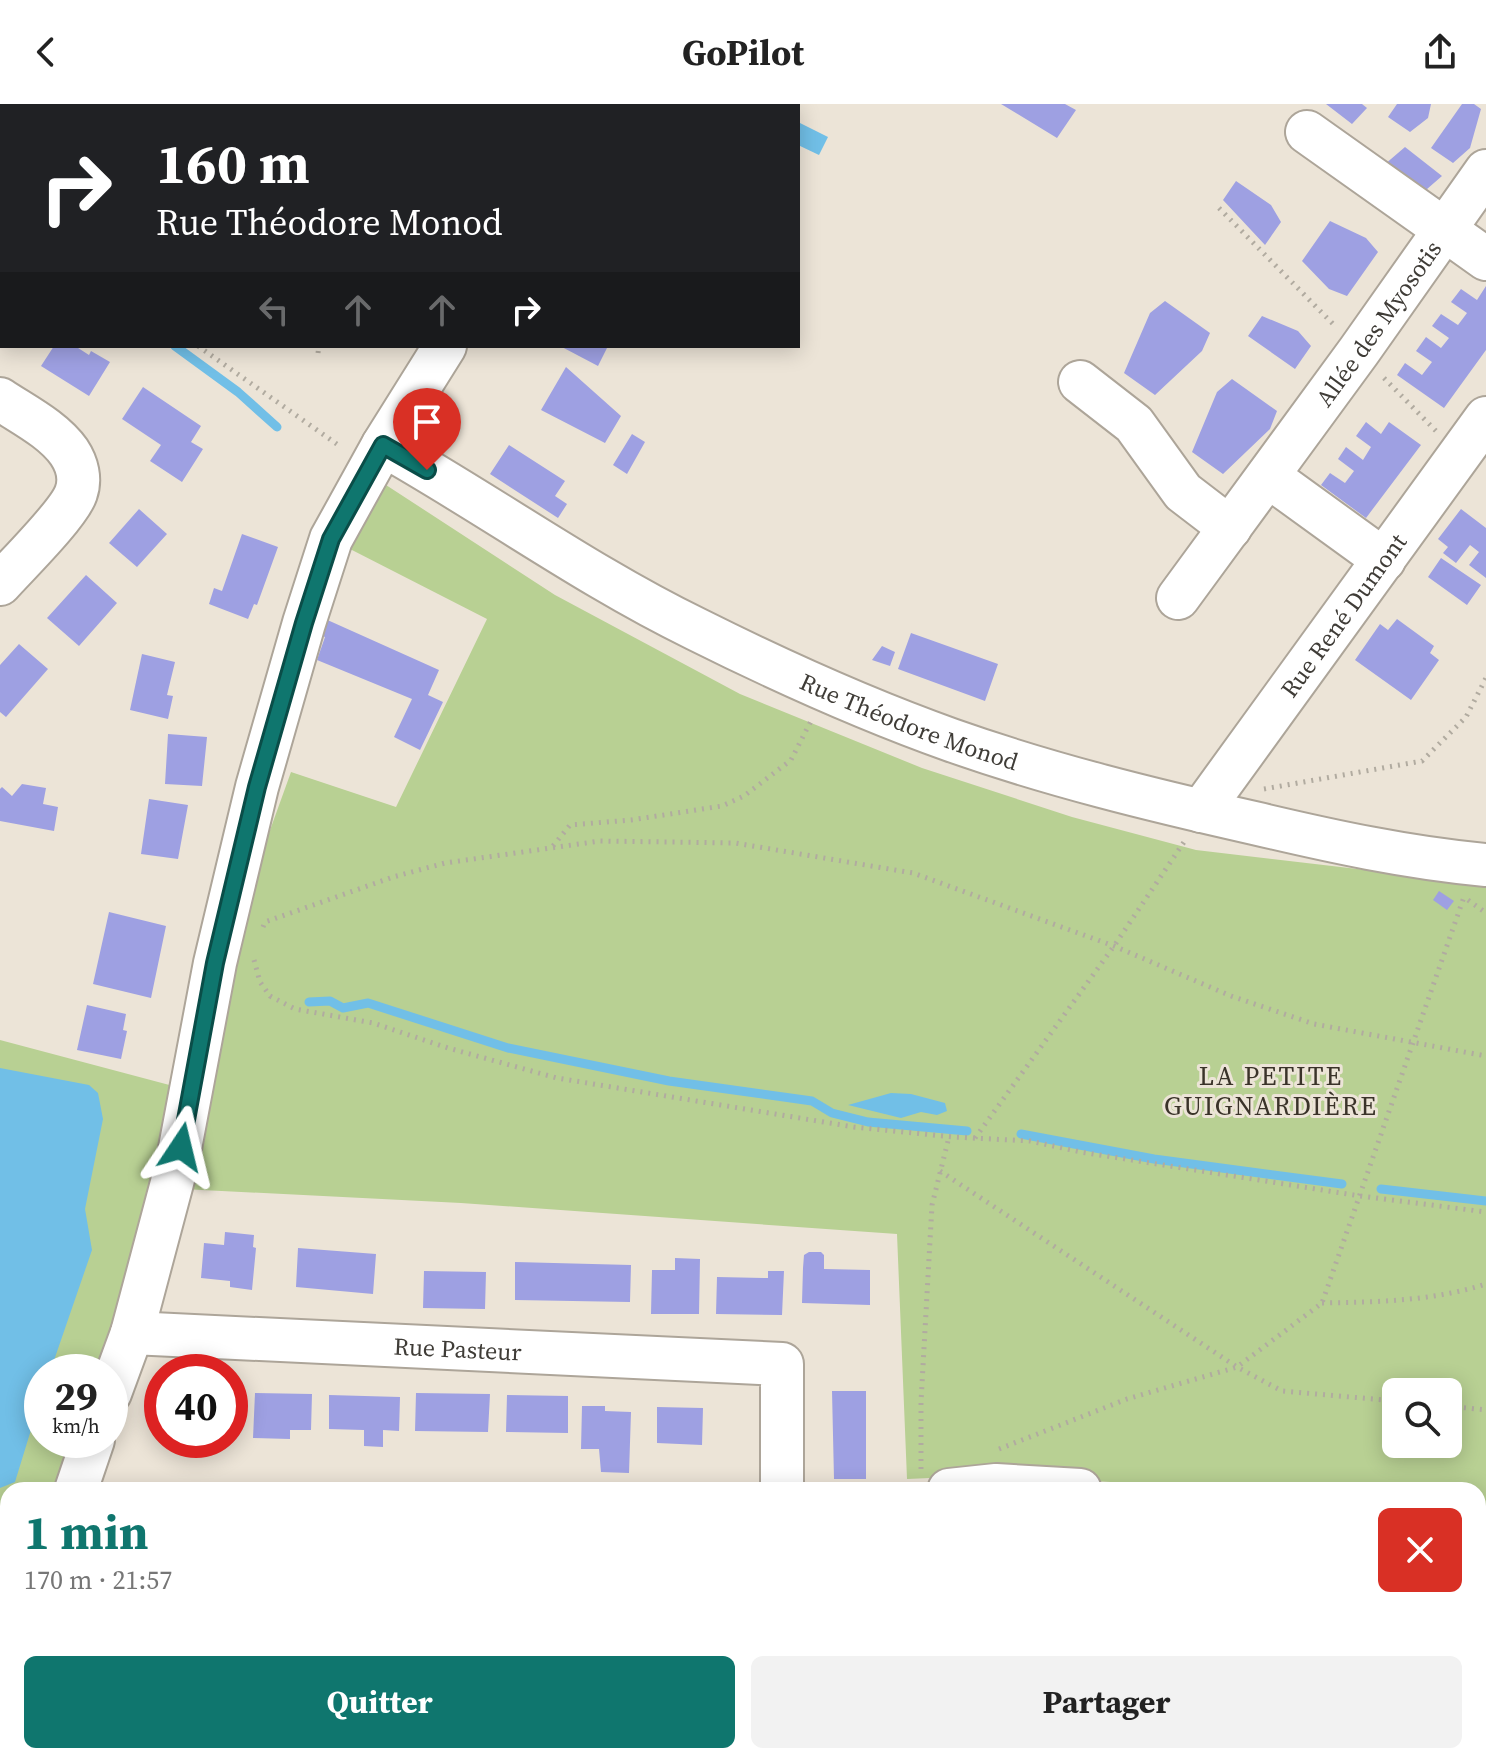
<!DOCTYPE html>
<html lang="fr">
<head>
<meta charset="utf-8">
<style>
	:root { --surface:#fff; --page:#f2f2f2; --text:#222; --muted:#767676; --accent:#0f766e }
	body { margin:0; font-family:"Source Serif 4",serif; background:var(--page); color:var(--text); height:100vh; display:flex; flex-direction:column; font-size:30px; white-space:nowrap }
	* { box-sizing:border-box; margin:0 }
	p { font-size:26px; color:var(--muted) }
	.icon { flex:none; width:44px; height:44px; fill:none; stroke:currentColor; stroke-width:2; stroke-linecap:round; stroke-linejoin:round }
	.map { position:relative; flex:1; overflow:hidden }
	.side { position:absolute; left:0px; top:1378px; width:1486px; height:282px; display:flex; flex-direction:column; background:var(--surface); border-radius:24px 24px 0 0; box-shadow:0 4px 20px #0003 }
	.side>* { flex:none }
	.top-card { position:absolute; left:0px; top:0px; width:800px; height:244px; box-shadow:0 4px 20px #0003; background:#202124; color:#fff; overflow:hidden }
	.fabs { position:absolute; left:1382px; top:1274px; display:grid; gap:16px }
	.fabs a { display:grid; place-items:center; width:80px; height:80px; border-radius:12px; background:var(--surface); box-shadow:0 4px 20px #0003; font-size:40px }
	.speed { position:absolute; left:24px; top:1250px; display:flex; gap:16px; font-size:40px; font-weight:700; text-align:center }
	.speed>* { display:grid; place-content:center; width:104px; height:104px; border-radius:50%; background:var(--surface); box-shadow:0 4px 20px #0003; line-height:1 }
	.speed small { font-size:20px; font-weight:400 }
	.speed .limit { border:12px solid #d22; background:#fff; color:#111 }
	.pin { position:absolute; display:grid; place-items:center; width:68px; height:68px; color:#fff; margin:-82px -34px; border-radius:50% 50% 50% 0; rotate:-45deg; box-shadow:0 0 8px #0007 }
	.pin .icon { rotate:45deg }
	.me { position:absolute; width:88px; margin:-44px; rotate:10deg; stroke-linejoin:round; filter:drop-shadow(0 0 6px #0008) }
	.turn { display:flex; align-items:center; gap:28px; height:168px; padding:0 24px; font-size:36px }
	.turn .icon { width:104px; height:104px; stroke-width:2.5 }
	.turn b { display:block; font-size:56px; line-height:68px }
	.lanes { display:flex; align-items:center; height:76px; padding:0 24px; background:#0003; justify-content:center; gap:40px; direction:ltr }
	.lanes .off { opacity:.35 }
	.round { display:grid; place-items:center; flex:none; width:84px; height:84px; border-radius:12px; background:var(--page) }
	.headline { display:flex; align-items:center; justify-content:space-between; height:136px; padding:0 24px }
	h1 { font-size:48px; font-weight:700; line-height:60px; color:var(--accent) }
	.cta { display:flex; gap:16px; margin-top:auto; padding:16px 24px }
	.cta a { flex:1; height:92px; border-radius:12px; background:var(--accent); color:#fff; font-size:32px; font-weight:700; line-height:92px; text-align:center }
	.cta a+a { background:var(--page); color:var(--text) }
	header { display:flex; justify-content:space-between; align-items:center; height:104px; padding:0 24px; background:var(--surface); font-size:36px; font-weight:700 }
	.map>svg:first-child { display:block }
	.green { fill:#b8d093; fill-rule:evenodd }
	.water { fill:#71bfe7 }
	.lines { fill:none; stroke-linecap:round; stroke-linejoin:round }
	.stream { stroke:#71bfe7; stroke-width:9 }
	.building { fill:#9ea0e2 }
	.minor-casing { stroke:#ada599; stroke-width:46 }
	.path { stroke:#b1aba0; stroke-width:5; stroke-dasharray:2 6; stroke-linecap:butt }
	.minor { stroke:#fff; stroke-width:42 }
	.route-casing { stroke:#0a4d48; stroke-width:20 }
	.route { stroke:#0f766e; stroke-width:14 }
	.labels { text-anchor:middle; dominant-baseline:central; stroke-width:6; stroke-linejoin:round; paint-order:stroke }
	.street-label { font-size:24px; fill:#3f3c37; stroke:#ece4d7 }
	.neighbourhood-label { font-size:26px; letter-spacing:2px; fill:#3a3329; stroke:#ece4d7 }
</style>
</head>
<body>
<header><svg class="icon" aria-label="back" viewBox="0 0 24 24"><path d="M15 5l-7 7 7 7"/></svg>GoPilot<svg class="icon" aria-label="share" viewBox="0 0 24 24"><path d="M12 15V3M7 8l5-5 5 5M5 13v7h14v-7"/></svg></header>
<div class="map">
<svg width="1486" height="1659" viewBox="0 0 1486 1659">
	<rect width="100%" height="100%" fill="#ece4d7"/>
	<!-- green -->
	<path class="green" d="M386,381L555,491L740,590L922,664L1072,713L1196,746L1486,780V1408L1478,1407V1386H1236L999,1371L907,1375L897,1130L461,1099L182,1085L235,823L291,668L396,703L487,515L350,445ZM1396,1288H1448V1340H1396Z
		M0,936L192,987L110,1268H42V1336H93L76,1386H8V1621L0,1618Z"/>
	<!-- water -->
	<path class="water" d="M798,18L828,33L819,51L798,41Z
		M0,964L89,981L98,989L103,1015L85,1105L92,1146L50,1268H42V1290L15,1378L0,1384Z
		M891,989L911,990L945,999L947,1007L937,1011L921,1008L901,1014L848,1001Z"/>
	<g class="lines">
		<!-- stream -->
		<path class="stream" d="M0,137L2,138
			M175,242L238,288L277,323
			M309,898L330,897L343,904L368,899L508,944L669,977L812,997L832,1009L868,1018L967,1027
			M1021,1030L1154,1055L1342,1080
			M1381,1085L1486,1097"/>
	</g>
	<!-- building -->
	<path class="building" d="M1001,0H1065L1076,6L1057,34Z
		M1326,0H1362L1367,4L1352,20Z
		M1397,0H1431L1428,14L1410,28L1388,13Z
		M1462,0H1474L1481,5L1470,44L1453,59L1431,44Z
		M1405,43L1442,72L1419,92L1384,61Z
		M1236,77L1271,101L1281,118L1265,141L1223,96Z
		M1330,117L1366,134L1378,148L1347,192L1329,185L1302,157Z
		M1486,182V246L1444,304L1397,271L1405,259L1422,271L1432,258L1416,247L1426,233L1441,244L1449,234L1432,222L1441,210L1458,221L1467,209L1451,198L1461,185L1477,196Z
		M1165,197L1210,229L1202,247L1155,291L1124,269L1150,209Z
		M1262,212L1298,227L1311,242L1295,265L1248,232Z
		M54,242H75L89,251L91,247L110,258L89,292L41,262Z
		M560,242H608L598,262Z
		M566,263L621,312L605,339L541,306Z
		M1232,275L1277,307L1270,325L1223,370L1192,348L1217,288Z
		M143,283L201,322L191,338L203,345L182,378L150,357L161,341L122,315Z
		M1366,318L1381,330L1389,318L1421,341L1366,414L1321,381L1330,369L1345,379L1354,367L1338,355L1346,343L1363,356L1371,343L1356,332Z
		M632,330L645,338L627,370L613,361Z
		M509,341L565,377L555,392L567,400L558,414L490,370Z
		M139,405L167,430L137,463L109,439Z
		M1461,405L1486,424V474L1469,461L1479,448L1470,441L1456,459L1443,449L1448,443L1438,435Z
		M242,430L278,443L257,501L254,500L248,515L209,500L214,484L222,487Z
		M1441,454L1481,481L1467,501L1428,473Z
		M86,471L117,499L79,542L47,514Z
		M323,514L439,566L428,591L443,598L420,646L394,633L412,595L317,556L325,533L316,530Z
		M1397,515L1434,542L1430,549L1439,556L1411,596L1355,556L1380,520L1388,526Z
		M911,529L998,560L985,597L898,565Z
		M19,540L48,565L6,613L0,608V561Z
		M882,542L895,548L890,562L872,556Z
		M142,550L175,558L167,591L173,592L168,615L130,606Z
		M168,630L207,633L202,682L165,680Z
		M22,680L46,684L43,700L58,703L54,727L0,717V685L2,683L12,692Z
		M149,695L188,701L178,755L141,750Z
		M1439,787L1454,797L1447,806L1433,796Z
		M109,808L166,822L151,894L93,880Z
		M87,901L126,910L123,926L127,927L121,955L77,946Z
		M225,1128L254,1131L253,1143L256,1144L252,1186L230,1183V1177L201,1174L204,1139L224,1141Z
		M298,1144L376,1150L373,1190L296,1183Z
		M809,1148H821L824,1151V1165L870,1166V1201L802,1199L803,1164L804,1151Z
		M675,1154L700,1155L699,1210H651L652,1166H675Z
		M515,1158L631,1161L630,1198L515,1196Z
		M424,1167L486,1168L485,1205L423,1204Z
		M768,1167H784L782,1211L716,1210L717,1173L768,1174Z
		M230,1278L237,1279L236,1313L230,1312Z
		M832,1287H866V1375H834Z
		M255,1289L312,1290L311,1326H290V1335L253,1334Z
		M416,1289L490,1290L488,1328L415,1327Z
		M329,1291L400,1293L399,1327L383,1326V1343L364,1342V1326L329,1325Z
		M507,1291L568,1292V1329L506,1328Z
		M582,1302H605V1307L631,1308L629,1369L601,1368L599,1345H581Z
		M657,1303L703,1304L702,1341L657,1339Z
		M280,1652H328V1659H279Z
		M345,1652H403V1659H345Z
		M420,1652H470V1659H420Z
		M487,1652H535V1659H487Z
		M552,1652H601L600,1659H552Z
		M842,1652H879V1659H842Z
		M922,1652H965V1659H922Z
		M1040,1652H1070L1069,1659H1040Z
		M1109,1652H1141L1138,1659H1109Z"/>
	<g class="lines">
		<defs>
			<g id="minor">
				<path d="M200,2L202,0"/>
				<path d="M363,2V0"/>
				<path d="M616,2L617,0"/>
				<path d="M1307,28L1486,155"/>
				<path d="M1080,278L1134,320L1183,388L1230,424"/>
				<path d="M0,295C22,310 53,325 69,348C77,360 81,375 76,389C69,410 17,461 0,480"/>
				<path id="s1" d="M383,341C488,400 587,472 696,525C778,566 864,605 951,636C1050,671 1152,696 1254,719C1330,737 1408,754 1486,761"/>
				<path d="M1268,372L1384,456"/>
				<path id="s2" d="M1178,494L1359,247L1486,67"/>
				<path id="s3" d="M1201,707L1486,314"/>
				<path id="s4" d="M132,1229L782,1260V1386"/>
				<path d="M110,1289L132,1229L177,1060L215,859L257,683L304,519L331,435L383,341L445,242"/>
				<path d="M76,1386L93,1336"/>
				<path d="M949,1386L996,1381L1080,1386"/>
				<path d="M61,1652V1659"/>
				<path d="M783,1652L784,1659"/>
				<path d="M1090,1659L1092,1652"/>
			</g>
		</defs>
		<!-- minor casing -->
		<use href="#minor" class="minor-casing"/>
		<!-- path -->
		<path class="path" d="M1219,104L1336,223
			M0,119L2,120
			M198,242L341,343
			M318,249L319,242
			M1384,274L1436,327
			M1264,685L1422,657L1466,613L1486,574
			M553,742L570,721L631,716L722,702L744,692L791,656L812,615
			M1468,796L1486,809
			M263,823L265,818L393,773L445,759L600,737L735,739L913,769L1114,842L1231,892L1314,920L1486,952
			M254,856L260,878L270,892L295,905L373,919L448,944L557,974L854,1023L953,1033L1030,1037L1081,1048L1360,1092L1486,1108
			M975,1034L1114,842L1184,738
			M940,1067L1237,1263L1282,1287L1396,1297
			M1322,1199C1379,1198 1432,1197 1486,1180
			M1448,1302L1486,1306
			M999,1345L1127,1295L1237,1263L1322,1199L1464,793
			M921,1365V1298L932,1101L949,1033"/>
		<!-- minor -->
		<use href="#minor" class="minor"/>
	</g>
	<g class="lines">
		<defs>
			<path id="route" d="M181,1043L215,859L257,683L304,519L331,435L383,341L427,366"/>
		</defs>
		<!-- route casing -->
		<use href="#route" class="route-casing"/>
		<!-- route -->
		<use href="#route" class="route"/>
	</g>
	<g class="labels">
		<!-- street labels -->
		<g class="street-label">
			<text stroke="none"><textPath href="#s2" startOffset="340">Allée des Myosotis</textPath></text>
			<text stroke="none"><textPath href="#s3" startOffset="242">Rue René Dumont</textPath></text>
			<text stroke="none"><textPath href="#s1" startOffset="596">Rue Théodore Monod</textPath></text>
			<text stroke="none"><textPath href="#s4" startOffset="326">Rue Pasteur</textPath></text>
		</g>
		<!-- neighbourhood labels -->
		<g class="neighbourhood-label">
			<text x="1271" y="972">LA PETITE<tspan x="1271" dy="30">GUIGNARDIÈRE</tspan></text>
		</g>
	</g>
</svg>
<div class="fabs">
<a><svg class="icon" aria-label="search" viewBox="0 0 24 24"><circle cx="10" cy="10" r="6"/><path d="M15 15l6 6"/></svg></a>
</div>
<div class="speed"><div>29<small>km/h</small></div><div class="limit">40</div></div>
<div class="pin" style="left:427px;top:366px;background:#d93025"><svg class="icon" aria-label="arrive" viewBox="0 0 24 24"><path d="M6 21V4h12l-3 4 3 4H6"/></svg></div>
<svg class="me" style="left:181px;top:1043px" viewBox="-20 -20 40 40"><path d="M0-17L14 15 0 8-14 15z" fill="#0f766e" stroke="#fff" stroke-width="4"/></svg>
<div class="top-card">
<div class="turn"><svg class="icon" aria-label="right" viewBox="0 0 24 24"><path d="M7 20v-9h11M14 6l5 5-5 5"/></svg><div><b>160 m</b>Rue Théodore Monod</div></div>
<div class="lanes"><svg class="icon off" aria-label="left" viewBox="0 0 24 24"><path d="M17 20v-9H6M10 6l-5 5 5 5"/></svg><svg class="icon off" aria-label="ahead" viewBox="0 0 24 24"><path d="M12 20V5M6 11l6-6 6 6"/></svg><svg class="icon off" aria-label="ahead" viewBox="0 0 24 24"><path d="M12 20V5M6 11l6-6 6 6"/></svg><svg class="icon" aria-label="right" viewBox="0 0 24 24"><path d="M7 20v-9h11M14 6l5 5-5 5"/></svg></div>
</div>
<section class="side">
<div class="headline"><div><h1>1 min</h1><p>170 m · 21:57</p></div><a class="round" style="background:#d93025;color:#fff"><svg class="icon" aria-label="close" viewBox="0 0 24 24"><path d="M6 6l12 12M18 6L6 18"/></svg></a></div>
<div class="cta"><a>Quitter</a><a>Partager</a></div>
</section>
</div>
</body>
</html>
